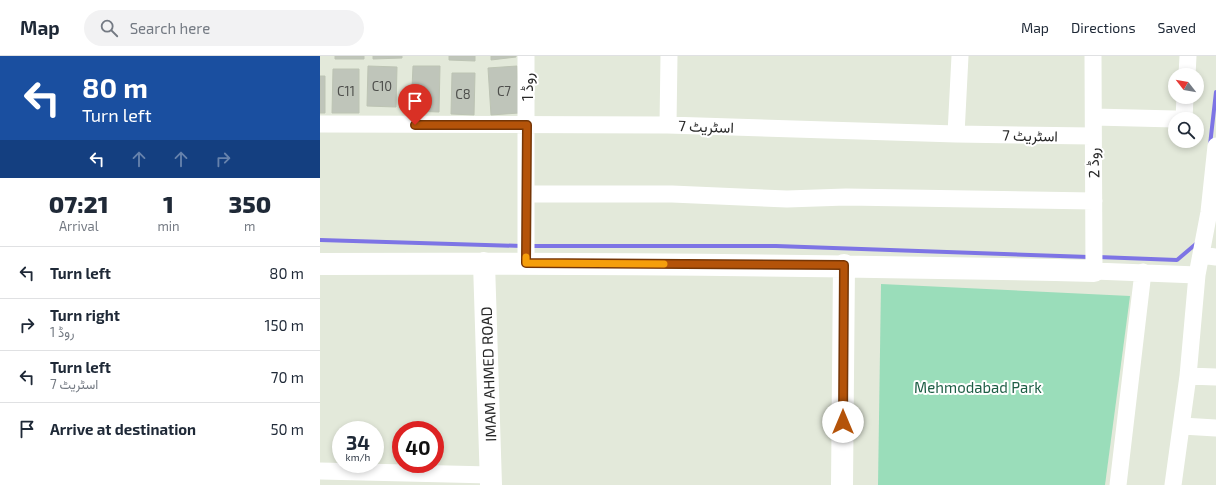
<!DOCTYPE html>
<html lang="en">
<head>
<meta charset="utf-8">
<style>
	:root { --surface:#fff; --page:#f2f2f3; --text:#1f2937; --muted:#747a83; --line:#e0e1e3 }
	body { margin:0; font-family:"Exo 2",Vazirmatn,sans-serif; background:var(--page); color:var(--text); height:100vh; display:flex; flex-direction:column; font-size:15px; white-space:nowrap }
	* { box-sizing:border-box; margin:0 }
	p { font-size:13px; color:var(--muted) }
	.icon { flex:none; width:22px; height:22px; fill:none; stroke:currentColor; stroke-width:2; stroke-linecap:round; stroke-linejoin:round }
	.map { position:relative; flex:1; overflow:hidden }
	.panel { display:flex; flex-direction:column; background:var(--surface); width:320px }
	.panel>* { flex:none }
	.top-card { background:#1a4fa0; color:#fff; overflow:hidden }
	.needle { width:26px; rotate:301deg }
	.buttons { position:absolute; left:848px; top:12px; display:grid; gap:8px }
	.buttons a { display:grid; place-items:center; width:36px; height:36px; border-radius:50%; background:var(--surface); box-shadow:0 2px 6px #0003; font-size:20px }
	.speed { position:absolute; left:12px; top:365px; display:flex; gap:8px; font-size:20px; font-weight:700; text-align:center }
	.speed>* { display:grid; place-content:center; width:52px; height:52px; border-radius:50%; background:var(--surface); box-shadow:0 2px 6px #0003; line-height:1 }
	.speed small { font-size:10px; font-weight:400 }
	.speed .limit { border:6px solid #d22; background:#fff; color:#111 }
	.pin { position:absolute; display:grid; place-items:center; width:34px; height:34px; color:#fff; margin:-41px -17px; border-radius:50% 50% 50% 0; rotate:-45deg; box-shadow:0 0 4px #0007 }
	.pin .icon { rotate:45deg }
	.me { position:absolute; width:44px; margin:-22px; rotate:0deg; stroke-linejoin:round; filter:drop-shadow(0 0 3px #0008) }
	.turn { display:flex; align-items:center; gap:14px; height:84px; padding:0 16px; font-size:18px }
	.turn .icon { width:52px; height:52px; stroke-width:2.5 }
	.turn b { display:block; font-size:28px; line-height:34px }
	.lanes { display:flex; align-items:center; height:38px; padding:0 16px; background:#0003; justify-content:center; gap:20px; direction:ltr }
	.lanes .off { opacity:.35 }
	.eta { display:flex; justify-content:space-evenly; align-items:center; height:68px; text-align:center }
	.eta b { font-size:24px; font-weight:800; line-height:28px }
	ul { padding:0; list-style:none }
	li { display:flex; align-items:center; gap:12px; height:52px; padding:0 16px; border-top:1px solid var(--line) }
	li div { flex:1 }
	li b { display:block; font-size:15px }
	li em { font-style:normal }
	header { display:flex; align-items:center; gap:24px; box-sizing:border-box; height:56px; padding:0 20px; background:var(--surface); border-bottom:1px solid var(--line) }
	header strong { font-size:19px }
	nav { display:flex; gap:22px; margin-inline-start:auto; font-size:14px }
	.search { width:280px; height:36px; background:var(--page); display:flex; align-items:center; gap:10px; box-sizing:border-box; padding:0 14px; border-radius:22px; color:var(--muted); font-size:15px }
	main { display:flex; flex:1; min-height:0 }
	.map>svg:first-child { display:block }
	.green { fill:#9addba }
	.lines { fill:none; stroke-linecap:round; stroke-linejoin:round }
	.stream { stroke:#7d74e5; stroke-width:4 }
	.building { fill:#bfc5ba; stroke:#bdc4b4 }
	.street { stroke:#fff; stroke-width:17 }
	.secondary { stroke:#fff; stroke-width:22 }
	.route-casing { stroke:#753606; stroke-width:10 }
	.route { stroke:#b45309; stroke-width:7 }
	.slow { stroke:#f59e0b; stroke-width:7 }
	.labels { text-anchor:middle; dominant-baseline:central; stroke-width:4; stroke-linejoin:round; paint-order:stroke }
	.number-label { font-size:13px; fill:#4e4f4c }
	.street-label { font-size:15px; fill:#282828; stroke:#fff }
	.park-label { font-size:15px; fill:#1e5e45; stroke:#fff }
</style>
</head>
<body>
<header>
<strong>Map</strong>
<div class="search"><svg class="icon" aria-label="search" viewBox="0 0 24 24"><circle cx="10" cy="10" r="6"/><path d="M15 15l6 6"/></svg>Search here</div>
<nav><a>Map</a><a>Directions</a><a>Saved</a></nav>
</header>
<main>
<section class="panel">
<div class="top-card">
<div class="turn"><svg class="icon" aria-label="left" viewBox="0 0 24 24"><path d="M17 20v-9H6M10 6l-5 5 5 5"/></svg><div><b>80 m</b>Turn left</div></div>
<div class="lanes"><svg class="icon" aria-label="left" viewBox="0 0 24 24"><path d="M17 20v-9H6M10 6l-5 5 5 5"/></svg><svg class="icon off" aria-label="ahead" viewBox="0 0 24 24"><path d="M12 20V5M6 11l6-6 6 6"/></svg><svg class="icon off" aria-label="ahead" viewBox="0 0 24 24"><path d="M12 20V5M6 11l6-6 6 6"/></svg><svg class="icon off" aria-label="right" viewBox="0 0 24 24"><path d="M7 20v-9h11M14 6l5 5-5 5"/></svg></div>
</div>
<div class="eta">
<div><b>07:21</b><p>Arrival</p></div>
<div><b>1</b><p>min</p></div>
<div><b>350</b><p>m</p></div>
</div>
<ul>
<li><svg class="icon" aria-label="left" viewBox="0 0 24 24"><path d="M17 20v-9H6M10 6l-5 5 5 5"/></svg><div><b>Turn left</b></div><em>80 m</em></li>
<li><svg class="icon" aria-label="right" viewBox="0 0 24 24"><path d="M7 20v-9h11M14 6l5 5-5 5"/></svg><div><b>Turn right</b><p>روڈ 1</p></div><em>150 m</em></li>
<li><svg class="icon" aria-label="left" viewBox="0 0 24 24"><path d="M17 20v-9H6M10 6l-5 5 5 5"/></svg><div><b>Turn left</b><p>اسٹریٹ 7</p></div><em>70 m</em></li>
<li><svg class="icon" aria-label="arrive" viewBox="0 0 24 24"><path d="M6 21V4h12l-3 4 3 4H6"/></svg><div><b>Arrive at destination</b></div><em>50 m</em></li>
</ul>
</section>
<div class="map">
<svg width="896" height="429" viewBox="0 0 896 429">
	<rect width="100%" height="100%" fill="#e3e9da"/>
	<!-- green -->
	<path class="green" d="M561,228L810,240L785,429H558Z"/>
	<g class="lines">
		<!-- stream -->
		<path class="stream" d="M890,89L896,36
			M0,184L202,190
			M210,190H456L769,201
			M778,201L857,204L877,187"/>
	</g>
	<!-- building -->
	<path class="building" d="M15,0H44V3H15Z
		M53,0H82V2L53,3Z
		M129,0H155V5L129,4Z
		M171,0H196V1L171,4Z
		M48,10L77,11L76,51L47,50Z
		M93,10H120L119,56L91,55Z
		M197,10L199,57L171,59L168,12Z
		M13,13H39V57H12Z
		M132,17H155L154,59L131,58Z
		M0,20H5V57H0Z"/>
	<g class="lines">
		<!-- street -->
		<path class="street" d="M773,0L774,215L877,219
			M867,19L868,0
			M774,61L855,63
			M864,63L865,41
			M0,68L348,69L636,78L772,80
			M348,69L349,0
			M636,78L640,0
			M207,138H352L467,143L526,141L774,145
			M881,199L896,201
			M206,207V0
			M868,320L896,321
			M862,370L896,372
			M0,415L171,419
			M798,429L823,216
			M853,429L868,320L877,219L889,156L896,90"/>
		<!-- secondary -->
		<path class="secondary" d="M164,207L171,429
			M0,208C258,207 516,209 774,215
			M522,429L524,209"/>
	</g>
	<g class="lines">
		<defs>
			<path id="route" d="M95,69H207L206,207L524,209L523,366"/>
		</defs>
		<!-- route casing -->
		<use href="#route" class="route-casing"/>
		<!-- route -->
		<use href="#route" class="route"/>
		<!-- slow -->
		<path class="slow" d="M206,201V207L344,208"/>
	</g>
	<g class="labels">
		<!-- number labels -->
		<g class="number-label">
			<text x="62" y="30">C10</text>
			<text x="26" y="35">C11</text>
			<text x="184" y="35">C7</text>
			<text x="143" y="38">C8</text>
		</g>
		<!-- street labels -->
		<g class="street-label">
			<text transform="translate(207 31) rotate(-90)">روڈ 1</text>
			<text transform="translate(386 70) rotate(2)">اسٹریٹ 7</text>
			<text transform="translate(710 79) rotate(1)">اسٹریٹ 7</text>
			<text transform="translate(773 107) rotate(-92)">روڈ 2</text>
			<text transform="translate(168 318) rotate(-92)">IMAM AHMED ROAD</text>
		</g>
		<!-- park labels -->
		<g class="park-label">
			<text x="658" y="331">Mehmodabad Park</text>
		</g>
	</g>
</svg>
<div class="buttons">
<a><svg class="needle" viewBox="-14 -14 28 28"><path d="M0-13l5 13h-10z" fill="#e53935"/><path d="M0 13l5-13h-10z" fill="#747a83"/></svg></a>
<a><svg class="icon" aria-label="search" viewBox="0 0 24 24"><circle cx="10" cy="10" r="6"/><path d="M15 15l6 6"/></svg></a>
</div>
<div class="speed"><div>34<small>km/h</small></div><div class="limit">40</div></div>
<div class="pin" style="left:95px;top:69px;background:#d93025"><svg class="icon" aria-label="arrive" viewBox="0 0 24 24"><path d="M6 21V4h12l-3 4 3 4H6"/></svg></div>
<svg class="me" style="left:523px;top:366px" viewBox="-20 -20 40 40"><circle r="19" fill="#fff"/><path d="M0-13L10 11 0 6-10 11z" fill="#b45309"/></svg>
</div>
</main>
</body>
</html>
